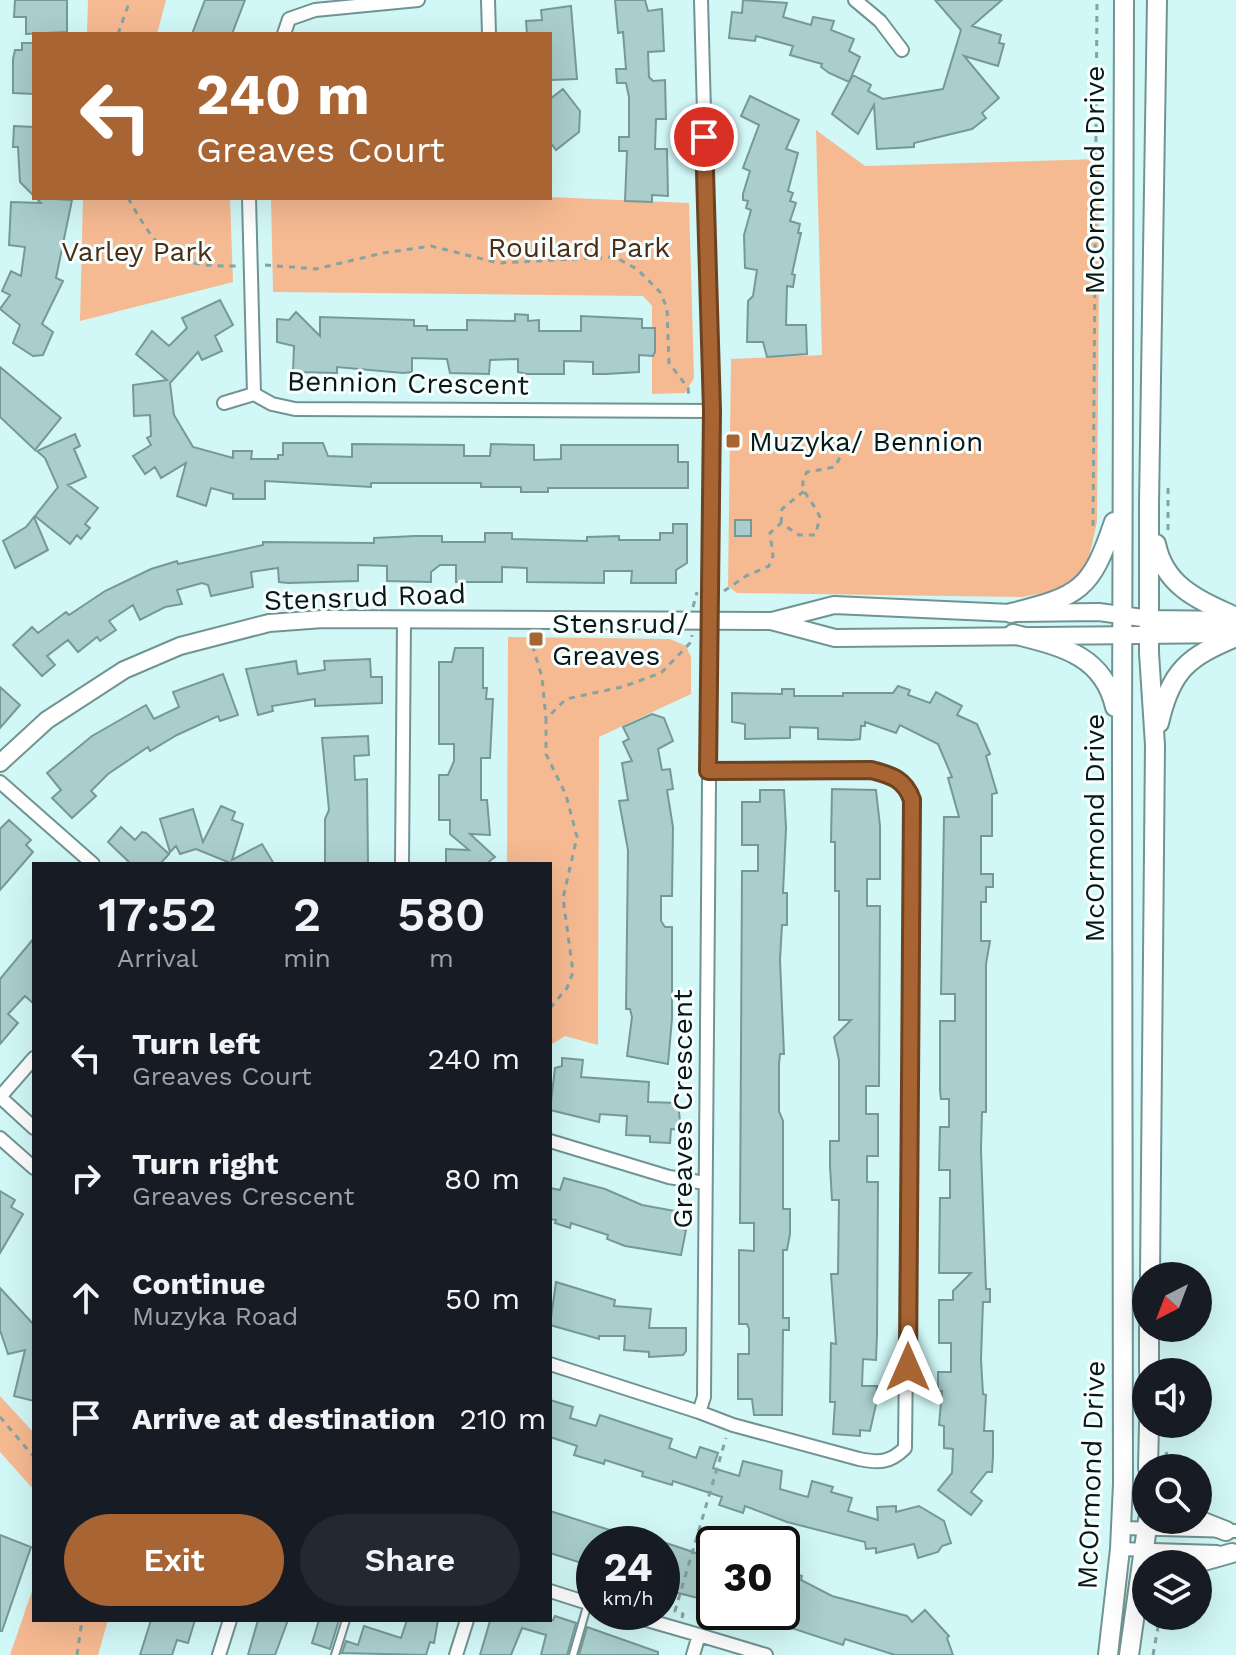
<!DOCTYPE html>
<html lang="en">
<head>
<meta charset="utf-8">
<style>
	:root { --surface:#171b24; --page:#242831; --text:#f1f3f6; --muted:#9ea1a6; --accent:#a86533 }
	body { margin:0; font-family:"Work Sans",sans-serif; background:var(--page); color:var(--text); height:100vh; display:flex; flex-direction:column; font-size:30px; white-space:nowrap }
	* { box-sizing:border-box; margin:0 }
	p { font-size:26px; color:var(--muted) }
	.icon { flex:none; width:44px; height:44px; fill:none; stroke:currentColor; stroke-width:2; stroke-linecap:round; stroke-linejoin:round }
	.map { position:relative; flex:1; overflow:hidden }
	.details { position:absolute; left:32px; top:862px; width:520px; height:760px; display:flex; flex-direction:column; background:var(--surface); border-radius:0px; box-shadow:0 8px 32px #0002 }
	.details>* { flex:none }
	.top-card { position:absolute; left:32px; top:32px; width:520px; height:168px; border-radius:0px; box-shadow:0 8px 32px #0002; background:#a86533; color:#fff; overflow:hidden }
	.needle { width:52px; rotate:222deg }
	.tools { position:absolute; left:1132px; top:1262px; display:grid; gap:16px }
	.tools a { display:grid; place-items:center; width:80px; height:80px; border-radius:50%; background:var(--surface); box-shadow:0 8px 32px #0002; font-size:40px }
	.speed { position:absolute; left:576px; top:1526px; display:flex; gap:16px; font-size:40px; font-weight:700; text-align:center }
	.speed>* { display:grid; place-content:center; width:104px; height:104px; border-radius:50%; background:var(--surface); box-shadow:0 8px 32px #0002; line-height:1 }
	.speed small { font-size:20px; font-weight:400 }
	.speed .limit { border:4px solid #111; border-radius:12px; background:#fff; color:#111 }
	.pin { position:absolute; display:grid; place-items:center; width:68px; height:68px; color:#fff; margin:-34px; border:4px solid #fff; border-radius:50%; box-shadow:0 2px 8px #0007 }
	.me { position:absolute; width:88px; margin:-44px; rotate:0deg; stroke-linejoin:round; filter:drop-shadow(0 0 6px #0008) }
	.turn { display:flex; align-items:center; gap:28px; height:168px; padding:0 32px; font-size:36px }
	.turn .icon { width:104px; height:104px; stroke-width:2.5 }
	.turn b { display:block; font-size:56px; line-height:68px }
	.eta { display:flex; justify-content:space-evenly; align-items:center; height:136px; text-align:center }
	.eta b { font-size:48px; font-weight:600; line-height:56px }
	.primary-button { display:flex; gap:16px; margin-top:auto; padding:16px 32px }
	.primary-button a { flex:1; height:92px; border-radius:48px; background:var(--accent); color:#fff; font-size:32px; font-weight:600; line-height:92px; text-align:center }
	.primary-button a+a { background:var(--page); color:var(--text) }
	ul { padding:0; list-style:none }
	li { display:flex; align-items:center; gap:24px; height:120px; padding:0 32px }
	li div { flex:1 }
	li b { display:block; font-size:30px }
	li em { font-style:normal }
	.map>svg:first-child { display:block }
	.green { fill:#f6ba92 }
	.building { fill:#a9cecd; stroke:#769998; stroke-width:2 }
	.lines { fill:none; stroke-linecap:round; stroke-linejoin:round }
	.service-casing { stroke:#719493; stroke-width:10 }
	.minor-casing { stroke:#719493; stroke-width:16 }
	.tertiary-casing { stroke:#719493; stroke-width:20 }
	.secondary-casing { stroke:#719493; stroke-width:22 }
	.path { stroke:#85a3a2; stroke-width:3; stroke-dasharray:6 6; stroke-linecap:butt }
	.service { stroke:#fff; stroke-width:6 }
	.minor { stroke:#fff; stroke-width:12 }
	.tertiary { stroke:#fff; stroke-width:16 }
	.secondary { stroke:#fff; stroke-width:18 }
	.route-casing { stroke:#6d4221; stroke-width:20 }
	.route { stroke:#a86533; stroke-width:14 }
	.poi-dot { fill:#a86533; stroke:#f6fefe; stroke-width:3 }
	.labels { text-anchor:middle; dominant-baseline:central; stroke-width:6; stroke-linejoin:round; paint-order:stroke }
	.street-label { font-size:28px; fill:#091716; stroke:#f6fefe }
	.park-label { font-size:28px; fill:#4c2c14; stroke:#f6fefe }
	.poi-label { font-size:28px; fill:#091716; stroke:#f6fefe; text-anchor:start }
</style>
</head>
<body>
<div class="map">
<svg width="1236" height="1655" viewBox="0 0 1236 1655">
	<rect width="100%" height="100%" fill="#d1f8f7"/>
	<!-- green -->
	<path class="green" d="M88,0H166L157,34H87Z
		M816,130L865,166L1100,159L1097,522L1088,562L1073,582L1049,592L1022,597L737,593L728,586L731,359L822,355Z
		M550,197L689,203L694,378L685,393L652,394V306L643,296L273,292L271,198Z
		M83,198H230L233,282L80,321Z
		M508,637L670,639L686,646L691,657V694L599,737L598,1045L565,1036L552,1044L550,1057V864H507Z
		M0,1396L34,1433V1490L0,1452Z
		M34,1585V1620H108L98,1655H10Z"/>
	<!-- building -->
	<path class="building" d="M15,0H67V32L26,34V17H14Z
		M205,0H245L232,34H192Z
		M615,0H645L648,11L662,9L664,51L648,52L649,77L653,81L665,80L666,119H656L655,149H667L668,196L652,195V202L625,201L627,151H619V137H629V97L626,83H617L616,69H626L623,32L618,33Z
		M743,0L787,3L783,17L811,25L813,17L834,21L831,30L854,39L849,51L860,57L849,82L829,73L821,67L822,64L790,55L793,46L756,36L755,41L729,38L732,12L742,13Z
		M935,0H1002L972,26L1001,35L999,43L1004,44L998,66L964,56L999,98L982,113L986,118L972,129L914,143V147L877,149L874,105L858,134L832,114L853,75L871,85L868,91L883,99L943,89L961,30Z
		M571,6L577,79L551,80L550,34H527L526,21L542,20L541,10Z
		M22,43H34V94L13,93V59L15,50H22Z
		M563,89L580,111L579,132L556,150L550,142V99Z
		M750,96L799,120L786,149L798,153L788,191L793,193L790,201L796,203L790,221L800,224L798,233H801L792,274L795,275L793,287L787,286L786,325H806L807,354L767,357L763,342H747L748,301L753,296L757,270L745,268L744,235L751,210L746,208L748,201L743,200V194L750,171L743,168L759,125L741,116Z
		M14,126L34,127V196L20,182L18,147H13Z
		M36,198L72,200L56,278L63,281L42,324L53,332L43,355L33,356L13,343L20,325L0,309L10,295L2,291L11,271L21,276L25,247L9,245L11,202L41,203Z
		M220,300L233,325L215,336L222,351L202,360L198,352L170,383L174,415L193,447L233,458V451H252L251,459H278V455H283V443H323L328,456L352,457V444L464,445V456H490L491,444L534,445V460L561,459V445H678V462H688V488H548V492H521V487H481V483H371V487L265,481V499H233V494L211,488L206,506L177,496L186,463L161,478L155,467L145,474L133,456L151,445L147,438L151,436L150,415L134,416L133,385L167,380L136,354L152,331L169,346L187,328L182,318Z
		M296,312L320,336V317L414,320V326H427V330H467V320L515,321V314L528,315V321L539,320V331H581V316L642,319V328H655V352L653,356L639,355V372L606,374H593V362L564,361V374H527L518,372V359L490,360L489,374L450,373L447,359L412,358V372L403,373L337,367V373L293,372L294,346L277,342V319L289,320Z
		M0,367L61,418L35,450L0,417Z
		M75,434L80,446L74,449L86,477L68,485L98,508L85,524L90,528L81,539L77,535L70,544L35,516L58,487L45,458L37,451Z
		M34,517L48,550L15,568L3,541L26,527Z
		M735,520H751V536H735Z
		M673,524H687V563L676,570V583H631L632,571H604V583L527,582V568L502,567V582H456V565H440L431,572V582L387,581V566L358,565V581L288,583L279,582L278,568L251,572L253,587L211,596L208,585L202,583L177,590L182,604L165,607L140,620L133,605L109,621L116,630L100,641L97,637L78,652L68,640L47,656L55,665L42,676L13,645L32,627L38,633L66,612L69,615L105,591L151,569L177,561L178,564L263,545V542L374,543V538L415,536H442V542H485V533H512V539L587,541V537L619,536V540H660V533H673Z
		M455,648H483V688H487L486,699H493L490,758H481V800H487L490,835L470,834L495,857L486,864H446V849L469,850L450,834V820H439V775H448L454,761V744H439V662H452Z
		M370,659L371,677H382V703L315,706V699L272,706L273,711L258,715L246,669L296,661L298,674L325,670L324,661Z
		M223,674L238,715L220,721L218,716L177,735L150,751L148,747L108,774L91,791L96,796L72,818L52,798L61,790L47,773L92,736L146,705L154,719L179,707L173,692Z
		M898,686L910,690L908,695L930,703L936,692L962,706L957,715L977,724L990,754L986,756L997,793L992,794V836H981V874H993V887H986V902H981V941H990L986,964V1112H982L981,1150L986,1289H990V1302H983L981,1359L983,1394L986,1395L984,1431H993V1456L992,1472H987L971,1492L982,1501L971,1515L938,1490L952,1473L953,1449L944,1448V1426L939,1425L942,1391H938V1372H951V1343H939V1300H953V1291L971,1273H939L940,1198H950V1170H939L940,1127H949V1099H941L940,1091V1021H955V994H941L944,817H959L948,778L952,777L938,744L900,725L896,733L865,722V726H861L860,739L852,740L818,739V728L790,727V738L745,739V724L732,722V693L782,694V689H794V696H843V693H893Z
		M0,687L20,705L0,728Z
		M652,714L664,718L673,741L658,749L662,770L670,769L673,789L667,790L673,827L672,896H661V921L665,927H672V1019L668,1064L627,1056L632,1017L630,1009H626L628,850L619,801L628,800L622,763L632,761L623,742L629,739L623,727Z
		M368,736L369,755L354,756L355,780L367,779L368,864H325V819L329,810L322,738Z
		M832,789L876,790L880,826V879H867V906H880L879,1086H866V1114H878V1156H867V1182H878L877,1334L876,1360L863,1359L862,1386H877V1400L870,1431L860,1430V1436L833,1434L835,1402H830L831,1343L836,1344L831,1274H838L839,1200H832L830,1166V1141H839V1060L834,1037L851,1020H839V891H835V842H831Z
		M760,790H784L786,828L783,893H787V925H782L780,960L784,1054H780L779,1064V1111L783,1121V1209H790V1234L787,1250H783V1318H789V1330H783L782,1415H754L752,1399H738V1354H749V1329L747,1324H739V1250L754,1251V1223H740L742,871H758V845H742V802H760Z
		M221,806L235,812L232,820L243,824L232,860L262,844L274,864H223L228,862L196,849L180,854L176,846L170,852L160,819L193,809L203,842Z
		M9,820L31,840L26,845L33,852L0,890V829Z
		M121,827L135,840L142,832L146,833L169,854L160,864H131L108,842Z
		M34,938V1004L25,996L8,1014L18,1023L0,1044V979Z
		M562,1058L583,1060L581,1077L649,1082L648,1102L678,1103L681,1130L671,1129L670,1143L650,1142V1136L626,1135L627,1116L600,1114L599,1122L550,1110L555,1068L562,1066Z
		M564,1178L605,1189L642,1205L675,1211L673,1223L677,1224V1228L686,1230L681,1255L625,1246L607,1239L608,1235L571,1223L570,1228L555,1223L556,1220L550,1219V1188L560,1190Z
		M0,1191L15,1200L11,1207L23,1214L0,1253Z
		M556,1282L615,1300L614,1306L651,1309L649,1328H686V1351L683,1355L649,1357V1352L624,1350L625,1336H599V1339L550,1325Z
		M0,1288L34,1325V1401L14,1396L25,1350L8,1354L0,1330Z
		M550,1400L573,1407L570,1418L596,1426L600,1415L672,1439L669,1448L696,1458L700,1447L718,1453L713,1468L739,1476L743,1461L782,1471L780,1489L804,1496L808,1497L812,1481L833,1487L831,1492L852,1498L848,1511L878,1520L877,1507L896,1506V1512L919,1506L944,1521L951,1543L942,1546L938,1552L918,1558L914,1544L876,1553V1548L866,1549L865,1542L787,1522L745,1506L743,1513L719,1505L722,1497L673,1481L672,1485L642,1476L643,1472L605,1460L604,1464L574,1455L577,1446L550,1437Z
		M550,1511L619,1533L616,1544H594V1567L550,1553Z
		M0,1535L31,1547L2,1631H0Z
		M666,1543L699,1554L702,1545L714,1549V1596L704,1593L702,1599L662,1589V1556Z
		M782,1570L802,1576L801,1580L832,1596L907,1616L912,1622L925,1610L949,1636L947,1638L953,1655H895L845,1639L843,1645L752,1615L782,1612Z
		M555,1616L576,1623L567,1655H541L546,1635L522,1628L511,1655H480L490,1621L553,1620Z
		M151,1620H195L188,1643L177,1640L172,1655H140Z
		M258,1620H288L275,1655H248Z
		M319,1620H339L330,1649L312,1643Z
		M407,1620H438L434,1643L430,1642L426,1655L342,1653L346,1641L358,1645L364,1626L401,1638Z
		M587,1627L658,1652V1655H579Z"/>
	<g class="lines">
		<defs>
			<path id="service" d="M335,1655L346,1620
				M573,1655L588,1603"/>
			<path id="minor" d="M488,0L489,34
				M855,0L880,21L902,50
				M284,34L289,19L315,10L418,0
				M249,198L254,394L272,404L295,409L712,411
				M224,403L254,394
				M0,782L93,864
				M402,864L404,619
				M0,1097L34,1058
				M0,1097L34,1128
				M0,1138L34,1168
				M550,1141L669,1177L705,1183
				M550,1364L699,1412L704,1397L712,411L701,0
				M699,1412L733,1425L859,1459C879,1463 890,1463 905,1448L912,800C905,779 891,776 871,770L708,771
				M1122,1528L1236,1531
				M1120,1549L1217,1552
				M550,1591L594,1605
				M619,1612L699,1635L693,1655
				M699,1635L766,1655
				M219,1655L230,1620
				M456,1655L467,1620"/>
			<path id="tertiary" d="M772,621L834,605L1011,613L1099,612L1150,619L1236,620
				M0,763L47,720L124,670L180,646L269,623L323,619L771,621L835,638L1236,634"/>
			<path id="secondary" d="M1156,544C1165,587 1199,600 1236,617
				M1011,613C1080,596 1091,590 1114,522
				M1013,634C1059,646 1103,654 1115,707
				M1159,723C1171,670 1188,657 1236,637
				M1150,1276L1155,745L1149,653V505L1157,0
				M1149,1372V1328
				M1148,1468L1149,1424
				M1198,1520L1226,1531
				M1193,1564L1232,1553
				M1108,1655L1120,1549L1123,1484C1123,989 1120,495 1124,0
				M1129,1655L1148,1520"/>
		</defs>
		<!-- service casing -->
		<use href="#service" class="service-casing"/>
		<!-- minor casing -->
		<use href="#minor" class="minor-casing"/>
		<!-- tertiary casing -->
		<use href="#tertiary" class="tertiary-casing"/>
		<!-- secondary casing -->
		<use href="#secondary" class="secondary-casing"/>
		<!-- path -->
		<path class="path" d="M118,34L130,0
			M128,198C160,254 171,267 237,266
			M265,265L316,269L383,253L431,246L498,263L615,257L637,269L660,292L667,308L669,363L688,388L689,398
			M1168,488V533
			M781,523L782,509L804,491
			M1093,526L1097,0
			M724,591L746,576L769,566L773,556L770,533L781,523L799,535H815L820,518C815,501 794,490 807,472L835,467L843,451
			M693,607L697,592
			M529,634L542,677L546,719
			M550,1008L567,988L573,972L563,898L577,837L566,795L546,754V719L566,699L622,687L661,673L691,642L692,635
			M0,1417L34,1457
			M1166,1452L1172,1468
			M682,1618L683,1614L675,1611L726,1438
			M77,1655L82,1620
			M1153,1655L1160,1616"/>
		<!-- service -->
		<use href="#service" class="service"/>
		<!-- minor -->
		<use href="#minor" class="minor"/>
		<!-- tertiary -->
		<use href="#tertiary" class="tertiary"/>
		<!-- secondary -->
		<use href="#secondary" class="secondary"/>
	</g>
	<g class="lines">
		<defs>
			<path id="route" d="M704,137L712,411L708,771L871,770C891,775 905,779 912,800L908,1367"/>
		</defs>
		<!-- route casing -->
		<use href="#route" class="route-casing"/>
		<!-- route -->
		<use href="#route" class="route"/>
	</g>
	<!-- markers -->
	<g class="poi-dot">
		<rect x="725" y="433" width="16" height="16" rx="4"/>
		<rect x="528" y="631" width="16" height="16" rx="4"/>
	</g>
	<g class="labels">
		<!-- street labels -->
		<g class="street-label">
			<text transform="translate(1094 180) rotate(-90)">McOrmond Drive</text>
			<text transform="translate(408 383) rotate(1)">Bennion Crescent</text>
			<text transform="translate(365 597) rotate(-2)">Stensrud Road</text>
			<text transform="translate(1094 828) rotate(-90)">McOrmond Drive</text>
			<text transform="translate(682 1109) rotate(-90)">Greaves Crescent</text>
			<text transform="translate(1091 1475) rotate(-88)">McOrmond Drive</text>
		</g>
		<!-- park labels -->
		<g class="park-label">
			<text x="579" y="247">Rouilard Park</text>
			<text x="137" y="251">Varley Park</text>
		</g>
		<!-- poi labels -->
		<g class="poi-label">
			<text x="749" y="441">Muzyka/ Bennion</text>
			<text x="552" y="623">Stensrud/<tspan x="552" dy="32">Greaves</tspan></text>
		</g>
	</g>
</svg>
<div class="tools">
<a><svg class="needle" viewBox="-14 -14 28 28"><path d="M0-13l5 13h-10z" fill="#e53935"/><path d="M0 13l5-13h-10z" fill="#9ea1a6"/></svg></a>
<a><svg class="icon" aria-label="sound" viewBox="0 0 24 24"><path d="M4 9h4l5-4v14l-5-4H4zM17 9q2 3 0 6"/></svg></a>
<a><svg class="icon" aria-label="search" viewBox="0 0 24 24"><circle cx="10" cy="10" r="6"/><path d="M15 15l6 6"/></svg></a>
<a><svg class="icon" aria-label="layers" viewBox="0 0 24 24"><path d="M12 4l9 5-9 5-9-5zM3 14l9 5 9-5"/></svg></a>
</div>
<div class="speed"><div>24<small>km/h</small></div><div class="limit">30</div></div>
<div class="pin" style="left:704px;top:137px;background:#d93025"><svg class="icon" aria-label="arrive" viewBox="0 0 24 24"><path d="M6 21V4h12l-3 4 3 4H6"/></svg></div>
<svg class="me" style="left:908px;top:1367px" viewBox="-20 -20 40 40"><path d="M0-17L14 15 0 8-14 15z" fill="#a86533" stroke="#fff" stroke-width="4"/></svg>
<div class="top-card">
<div class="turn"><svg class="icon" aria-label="left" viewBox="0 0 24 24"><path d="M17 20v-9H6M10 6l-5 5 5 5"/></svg><div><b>240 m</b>Greaves Court</div></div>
</div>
<section class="details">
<div class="eta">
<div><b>17:52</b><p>Arrival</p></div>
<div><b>2</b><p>min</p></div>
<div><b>580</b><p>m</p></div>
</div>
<ul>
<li><svg class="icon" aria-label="left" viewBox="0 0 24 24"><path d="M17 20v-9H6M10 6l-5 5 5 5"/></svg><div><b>Turn left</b><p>Greaves Court</p></div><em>240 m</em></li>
<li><svg class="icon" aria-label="right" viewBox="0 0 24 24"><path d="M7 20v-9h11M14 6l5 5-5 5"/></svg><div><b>Turn right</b><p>Greaves Crescent</p></div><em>80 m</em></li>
<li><svg class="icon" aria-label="ahead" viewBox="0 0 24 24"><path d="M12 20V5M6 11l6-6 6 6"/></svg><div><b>Continue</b><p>Muzyka Road</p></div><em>50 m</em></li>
<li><svg class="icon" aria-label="arrive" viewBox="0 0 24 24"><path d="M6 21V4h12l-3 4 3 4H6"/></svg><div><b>Arrive at destination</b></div><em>210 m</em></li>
</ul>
<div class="primary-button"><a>Exit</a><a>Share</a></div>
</section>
</div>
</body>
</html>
